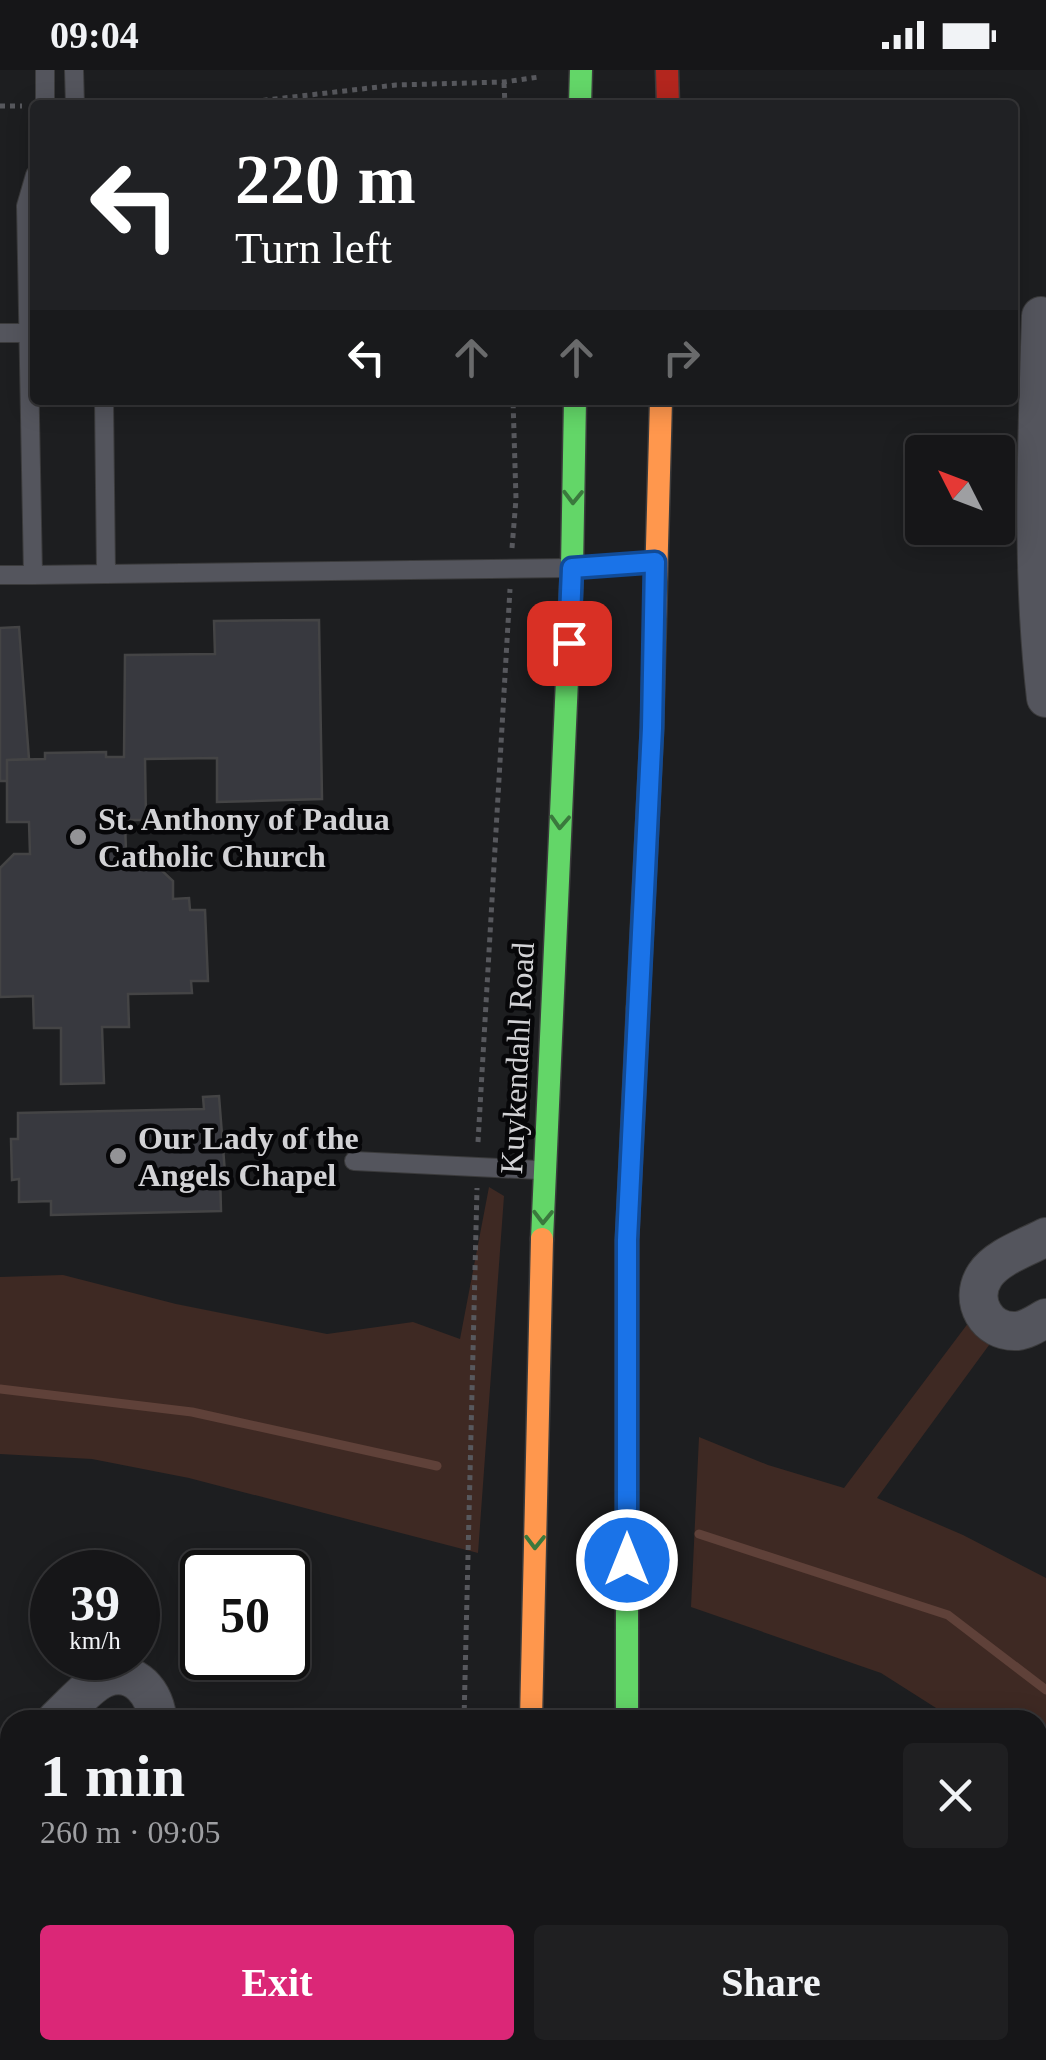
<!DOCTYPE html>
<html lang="en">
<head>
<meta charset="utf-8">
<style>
	:root { --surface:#161618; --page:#1f1f21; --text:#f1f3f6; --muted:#9e9fa2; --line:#353537; --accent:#db2777 }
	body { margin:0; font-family:Georgia,serif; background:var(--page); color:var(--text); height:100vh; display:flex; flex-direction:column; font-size:38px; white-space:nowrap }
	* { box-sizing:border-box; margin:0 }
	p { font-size:32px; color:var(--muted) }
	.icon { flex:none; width:55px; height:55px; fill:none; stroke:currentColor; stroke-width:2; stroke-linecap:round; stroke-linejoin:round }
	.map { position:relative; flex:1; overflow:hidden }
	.sheet { position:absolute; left:0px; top:1640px; width:1048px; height:350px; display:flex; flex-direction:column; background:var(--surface); border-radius:30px 30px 0 0; box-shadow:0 5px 25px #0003,0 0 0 2px var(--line) }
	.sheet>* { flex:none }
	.top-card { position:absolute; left:30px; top:30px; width:988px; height:305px; border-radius:10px; box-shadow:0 5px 25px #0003,0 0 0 2px var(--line); background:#202124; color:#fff; overflow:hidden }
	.needle { width:65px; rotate:312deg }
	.fabs { position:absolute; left:905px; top:365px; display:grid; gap:20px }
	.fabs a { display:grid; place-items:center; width:110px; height:110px; border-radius:10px; background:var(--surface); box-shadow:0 5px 25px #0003,0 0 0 2px var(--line); font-size:50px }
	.speed { position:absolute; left:30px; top:1480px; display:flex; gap:20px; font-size:50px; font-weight:700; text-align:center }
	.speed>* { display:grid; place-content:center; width:130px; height:130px; border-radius:50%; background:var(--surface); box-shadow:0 5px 25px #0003,0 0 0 2px var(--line); line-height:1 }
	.speed small { font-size:25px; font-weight:400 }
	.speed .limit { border:5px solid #111; border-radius:15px; background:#fff; color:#111 }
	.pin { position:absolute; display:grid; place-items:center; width:85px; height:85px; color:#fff; margin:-42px; border-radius:20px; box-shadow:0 5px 15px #0006 }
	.me { position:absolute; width:110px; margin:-55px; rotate:0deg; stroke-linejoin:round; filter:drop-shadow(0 0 8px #0008) }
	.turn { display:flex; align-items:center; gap:35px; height:210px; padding:0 40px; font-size:45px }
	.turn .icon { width:130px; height:130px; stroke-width:2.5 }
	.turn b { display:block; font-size:70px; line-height:85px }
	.lanes { display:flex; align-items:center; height:95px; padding:0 40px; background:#0003; justify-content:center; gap:50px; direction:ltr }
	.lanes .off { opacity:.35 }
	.round { display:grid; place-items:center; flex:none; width:105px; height:105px; border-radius:10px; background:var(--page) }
	.overview { display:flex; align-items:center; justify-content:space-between; height:170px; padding:0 40px }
	h1 { font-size:60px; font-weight:600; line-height:75px }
	.primary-button { display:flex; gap:20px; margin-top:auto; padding:20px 40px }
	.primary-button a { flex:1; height:115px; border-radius:10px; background:var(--accent); color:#fff; font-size:40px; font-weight:600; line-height:115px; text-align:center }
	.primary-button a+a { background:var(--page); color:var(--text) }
	.status { display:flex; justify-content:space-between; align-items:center; height:70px; padding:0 50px; background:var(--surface); direction:ltr }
	.status svg { height:28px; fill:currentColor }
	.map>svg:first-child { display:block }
	.green { fill:#3e2923 }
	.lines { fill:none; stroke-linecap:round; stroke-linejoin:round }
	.stream { stroke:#5f4139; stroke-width:9 }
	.building { fill:#38393f; stroke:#444445; stroke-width:2.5 }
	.lane-casing { stroke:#3b3b3c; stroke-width:20 }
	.street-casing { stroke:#3b3b3c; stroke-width:40 }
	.fast-casing { stroke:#3b3b3c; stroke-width:25 }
	.slow-casing { stroke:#3b3b3c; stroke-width:25 }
	.jam-casing { stroke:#3b3b3c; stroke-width:25 }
	.path { stroke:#57585d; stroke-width:5; stroke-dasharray:5 5; stroke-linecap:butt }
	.lane { stroke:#54555d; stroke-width:18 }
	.street { stroke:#54555d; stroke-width:38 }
	.fast { stroke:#63d668; stroke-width:22 }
	.slow { stroke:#ff974d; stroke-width:22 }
	.jam { stroke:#b3261e; stroke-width:22 }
	.oneway { stroke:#3a793d }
	.route-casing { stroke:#114b97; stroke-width:25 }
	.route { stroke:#1a73e8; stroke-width:18 }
	.poi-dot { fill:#939396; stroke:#070709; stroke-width:4 }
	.labels { text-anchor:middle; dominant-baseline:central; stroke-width:9; stroke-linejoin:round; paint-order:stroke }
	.poi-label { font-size:32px; font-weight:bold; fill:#d2d2d5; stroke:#070709; text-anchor:start }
	.street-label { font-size:32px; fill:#d2d2d5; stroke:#070709 }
</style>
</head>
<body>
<div class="status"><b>09:04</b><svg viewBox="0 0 49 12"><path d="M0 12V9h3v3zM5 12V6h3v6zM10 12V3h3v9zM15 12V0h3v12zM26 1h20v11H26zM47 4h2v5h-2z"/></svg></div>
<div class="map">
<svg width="1046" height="1990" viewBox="0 0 1046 1990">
	<rect width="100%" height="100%" fill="#1d1e20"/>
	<!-- green -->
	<path class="green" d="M489,1117L504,1126L478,1483L189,1408L92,1389L0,1384V1207L63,1205L176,1234L327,1264L413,1252L460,1269Z
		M969,1252L992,1271L877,1428L963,1465L1046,1508V1709L1038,1703V1650H955L881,1603L691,1537L699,1367L768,1395L844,1418Z"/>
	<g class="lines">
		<!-- stream -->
		<path class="stream" d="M0,1319L192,1342L437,1396
			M699,1464L948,1545L1046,1620"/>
	</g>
	<!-- building -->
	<path class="building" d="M319,550L322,729L217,732V688L145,689L146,750H125L126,783L142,782L173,811V829L189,828L190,840H205L208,911H191L192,923L128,924L129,957H102L104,1013L61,1014V958H34L33,926L0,927V798L14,784H30L29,752H7V690L45,689V683L106,682V687H124L125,585L215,584L214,551Z
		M19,557L29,689L7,690V711H0V558Z
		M219,1026L225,1103H220L221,1141L51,1145V1131L19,1132V1109L12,1110L11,1069H18V1043L204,1039L203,1027Z"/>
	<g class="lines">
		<defs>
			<path id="lane" d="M45,0V35
				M74,0L75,35
				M35,105L26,136L33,505L106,504
				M0,263H35
				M104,330L106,504L567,498
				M0,505H33
				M354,1091L538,1100"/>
			<path id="street" d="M1041,246C1037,374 1031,500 1046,628
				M1046,1167C1027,1177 997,1187 985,1205C968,1231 987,1263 1017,1261C1027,1260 1037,1253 1046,1248
				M56,1650C68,1639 91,1613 105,1608C134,1596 157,1625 157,1650
				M0,1699L10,1690
				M0,1755L10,1766
				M1038,1950L1046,1957
				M110,1980L114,1990
				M963,1980L973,1990"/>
			<path id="fast" d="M580,35L581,0
				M542,1169L572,498L575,330
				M627,1650V1170L638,938
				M639,1980V1990"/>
			<path id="slow" d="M638,938L652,658L661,330
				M531,1650L542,1169
				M543,1980V1990"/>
			<path id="jam" d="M667,0L668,35"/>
		</defs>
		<!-- lane casing -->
		<use href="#lane" class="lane-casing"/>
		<!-- street casing -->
		<use href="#street" class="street-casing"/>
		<!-- fast casing -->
		<use href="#fast" class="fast-casing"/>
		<!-- slow casing -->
		<use href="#slow" class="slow-casing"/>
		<!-- jam casing -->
		<use href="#jam" class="jam-casing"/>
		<!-- path -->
		<path class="path" d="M504,13L505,35
			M223,35L396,15L504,12L539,7
			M0,36H22
			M512,478L516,429L513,330
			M478,1072L510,519
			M464,1650L477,1118
			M461,1990V1980"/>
		<!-- lane -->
		<use href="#lane" class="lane"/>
		<!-- street -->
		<use href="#street" class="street"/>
		<!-- fast -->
		<use href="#fast" class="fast"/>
		<!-- slow -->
		<use href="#slow" class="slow"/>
		<!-- jam -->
		<use href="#jam" class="jam"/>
	</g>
	<!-- one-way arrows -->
	<defs><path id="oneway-chevron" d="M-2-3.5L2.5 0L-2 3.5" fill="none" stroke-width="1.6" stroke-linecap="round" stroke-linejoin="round" transform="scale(2.5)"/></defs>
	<g class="oneway">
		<use href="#oneway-chevron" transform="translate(573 427) rotate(91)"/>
		<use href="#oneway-chevron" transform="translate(560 752) rotate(93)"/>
		<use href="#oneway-chevron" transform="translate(543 1147) rotate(91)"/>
		<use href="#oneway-chevron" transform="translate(535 1472) rotate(91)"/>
	</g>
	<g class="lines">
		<defs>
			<path id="route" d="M569,573L572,498L655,492L652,658L627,1170V1490"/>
		</defs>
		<!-- route casing -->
		<use href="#route" class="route-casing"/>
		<!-- route -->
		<use href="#route" class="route"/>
	</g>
	<!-- markers -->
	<g class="poi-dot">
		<circle cx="78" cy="767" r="10"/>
		<circle cx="118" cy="1086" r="10"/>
	</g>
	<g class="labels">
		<!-- poi labels -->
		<g class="poi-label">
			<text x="98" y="749">St. Anthony of Padua<tspan x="98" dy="37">Catholic Church</tspan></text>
			<text x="138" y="1068">Our Lady of the<tspan x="138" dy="37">Angels Chapel</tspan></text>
		</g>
		<!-- street labels -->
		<g class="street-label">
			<text transform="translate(517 988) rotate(-87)">Kuykendahl Road</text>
		</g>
	</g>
</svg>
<div class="fabs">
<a><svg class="needle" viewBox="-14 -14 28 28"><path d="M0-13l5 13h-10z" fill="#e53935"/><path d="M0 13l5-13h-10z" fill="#9e9fa2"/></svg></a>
</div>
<div class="speed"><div>39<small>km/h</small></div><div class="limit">50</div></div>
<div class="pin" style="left:569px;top:573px;background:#d93025"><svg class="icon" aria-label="arrive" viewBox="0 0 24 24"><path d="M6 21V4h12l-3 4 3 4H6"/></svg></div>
<svg class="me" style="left:627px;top:1490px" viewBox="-20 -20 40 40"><circle r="17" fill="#1a73e8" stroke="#fff" stroke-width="3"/><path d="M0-11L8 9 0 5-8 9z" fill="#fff"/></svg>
<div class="top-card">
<div class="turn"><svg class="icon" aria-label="left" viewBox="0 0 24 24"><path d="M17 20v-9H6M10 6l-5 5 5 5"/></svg><div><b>220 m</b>Turn left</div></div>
<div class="lanes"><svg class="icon" aria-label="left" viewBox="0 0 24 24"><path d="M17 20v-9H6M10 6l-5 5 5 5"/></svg><svg class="icon off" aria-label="ahead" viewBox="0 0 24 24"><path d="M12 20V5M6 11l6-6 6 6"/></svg><svg class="icon off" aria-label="ahead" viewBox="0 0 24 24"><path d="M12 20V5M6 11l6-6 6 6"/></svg><svg class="icon off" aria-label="right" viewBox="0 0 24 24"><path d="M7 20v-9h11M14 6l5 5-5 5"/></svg></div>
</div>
<section class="sheet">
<div class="overview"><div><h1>1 min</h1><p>260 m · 09:05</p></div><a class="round"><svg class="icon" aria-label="close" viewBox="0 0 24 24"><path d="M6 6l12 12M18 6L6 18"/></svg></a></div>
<div class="primary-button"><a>Exit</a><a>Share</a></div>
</section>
</div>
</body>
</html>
